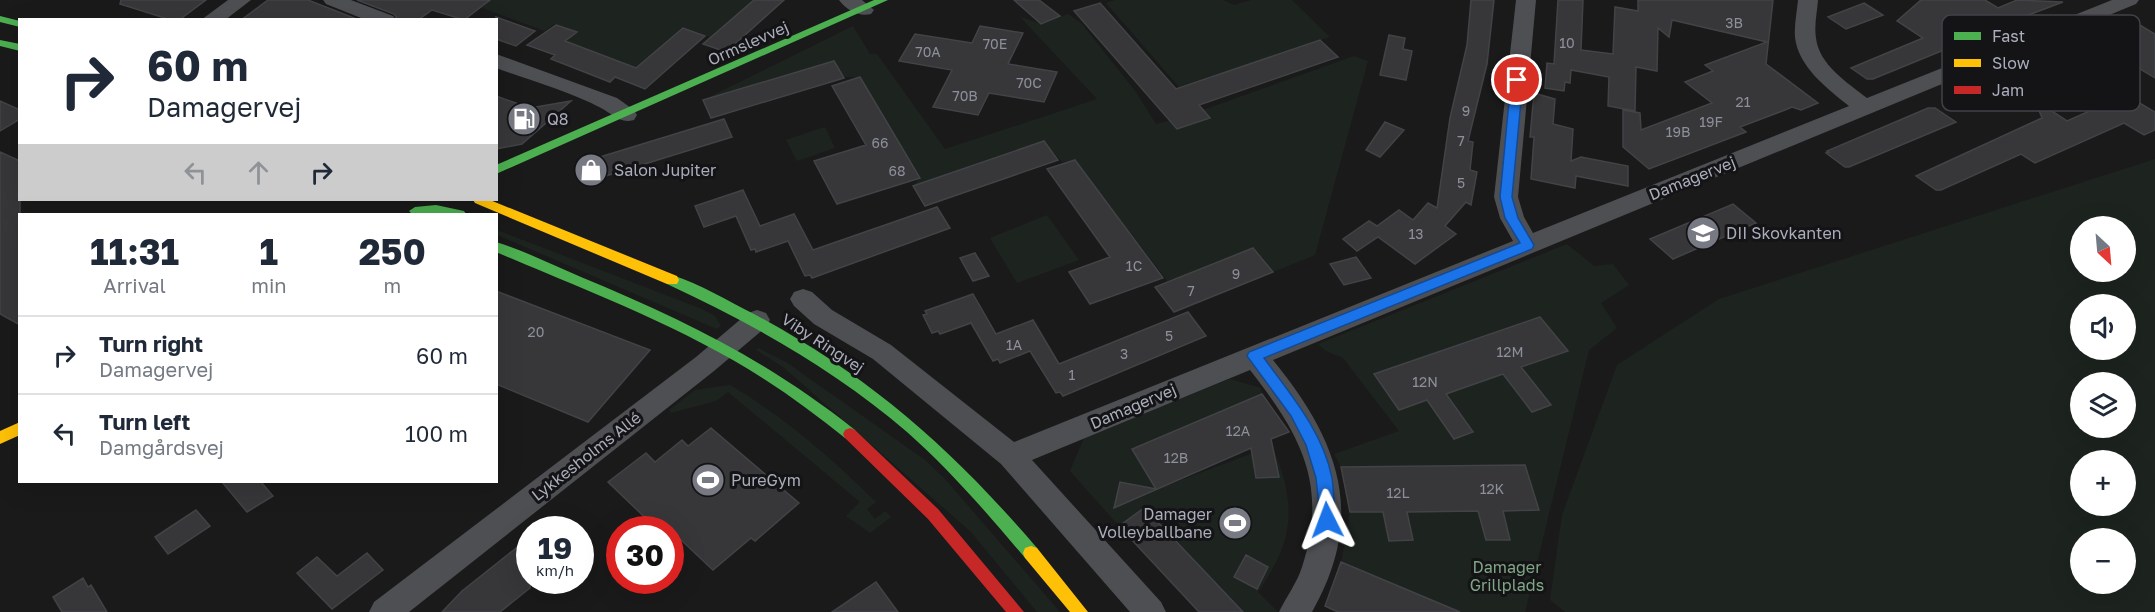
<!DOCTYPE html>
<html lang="en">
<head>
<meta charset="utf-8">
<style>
	:root { --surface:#fff; --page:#f2f2f3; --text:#1f2937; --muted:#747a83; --line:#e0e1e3 }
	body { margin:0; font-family:"Golos Text",sans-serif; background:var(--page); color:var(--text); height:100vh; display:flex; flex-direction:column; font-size:22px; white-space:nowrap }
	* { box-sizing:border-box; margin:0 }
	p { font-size:20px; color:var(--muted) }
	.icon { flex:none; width:33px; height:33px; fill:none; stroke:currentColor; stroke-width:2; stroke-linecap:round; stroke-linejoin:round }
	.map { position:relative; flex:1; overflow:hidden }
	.details { position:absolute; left:18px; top:213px; width:480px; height:270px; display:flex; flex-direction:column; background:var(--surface); border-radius:0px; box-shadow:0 6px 24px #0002 }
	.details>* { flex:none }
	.top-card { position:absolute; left:18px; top:18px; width:480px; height:183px; border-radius:0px; box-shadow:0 6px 24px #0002; background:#fff; color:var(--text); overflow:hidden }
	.needle { width:39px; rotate:154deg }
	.fabs { position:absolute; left:2070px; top:216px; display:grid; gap:12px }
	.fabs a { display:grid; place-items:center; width:66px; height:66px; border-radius:50%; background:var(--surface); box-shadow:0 6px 24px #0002; font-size:30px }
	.speed { position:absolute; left:516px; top:516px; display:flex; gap:12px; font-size:30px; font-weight:700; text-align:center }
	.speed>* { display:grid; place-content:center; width:78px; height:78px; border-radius:50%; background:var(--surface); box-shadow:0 6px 24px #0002; line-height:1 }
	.speed small { font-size:15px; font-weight:400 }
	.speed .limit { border:9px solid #d22; background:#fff; color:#111 }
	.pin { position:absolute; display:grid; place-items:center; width:51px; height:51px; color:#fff; margin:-26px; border:3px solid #fff; border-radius:50%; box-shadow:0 2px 6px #0007 }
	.me { position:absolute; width:66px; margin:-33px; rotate:357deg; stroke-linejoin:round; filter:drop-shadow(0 0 4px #0008) }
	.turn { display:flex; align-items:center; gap:21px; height:126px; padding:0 30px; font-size:27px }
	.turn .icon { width:78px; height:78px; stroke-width:2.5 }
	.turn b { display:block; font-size:42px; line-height:51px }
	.lanes { display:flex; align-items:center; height:57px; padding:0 30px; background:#0003; justify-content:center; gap:30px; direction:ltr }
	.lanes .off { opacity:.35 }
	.eta { display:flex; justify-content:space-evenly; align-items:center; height:102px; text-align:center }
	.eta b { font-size:36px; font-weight:700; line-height:42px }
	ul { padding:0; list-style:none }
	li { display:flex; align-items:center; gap:18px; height:78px; padding:0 30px; border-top:2px solid var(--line) }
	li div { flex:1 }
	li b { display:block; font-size:22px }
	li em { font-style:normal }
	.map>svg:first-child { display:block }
	.green { fill:#1d241f; fill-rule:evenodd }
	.building { fill:#37373a; stroke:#424346; stroke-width:1.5 }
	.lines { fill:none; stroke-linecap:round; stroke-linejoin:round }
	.street { fill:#4d4f53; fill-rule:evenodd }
	.fast { fill:#4caf50; fill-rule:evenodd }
	.slow { fill:#ffc107; fill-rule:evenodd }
	.jam { fill:#c62828; fill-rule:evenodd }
	.route { fill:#1a73e8; stroke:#114b97; stroke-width:1.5 }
	.labels { text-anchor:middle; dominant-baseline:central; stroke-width:6; stroke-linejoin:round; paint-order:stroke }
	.number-label { font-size:14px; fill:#8d909b }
	.street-label { font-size:16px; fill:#aaaebb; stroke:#141316 }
	.poi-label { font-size:16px; fill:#aaaebb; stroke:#141316; text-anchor:start }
	.park-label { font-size:16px; fill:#80a786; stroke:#141316 }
	.key { fill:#141316; stroke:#414248; stroke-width:1.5 }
	.key-label { font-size:16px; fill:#aaaebb }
</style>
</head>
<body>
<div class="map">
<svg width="2155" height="612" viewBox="0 0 2155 612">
	<rect width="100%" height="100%" fill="#1a1a1a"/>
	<!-- green -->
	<path class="green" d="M488,0H754L710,37L683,28L636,68L565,41L576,32L554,24L545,31L482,8L489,1Z
		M1115,0H1223L1234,5L1251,0H1292L1330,37L1179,87L1106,3Z
		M1068,14L1082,24L1136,92L1156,124L1169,121L1177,129L1210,118L1203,110L1354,56L1368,61L1315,255L1273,272L1252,248L1168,282L1075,160L1062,162L1044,141L913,186L920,177L860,77H844L834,61L703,100L853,26L870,54H877L945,149L1097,99L1020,17L1041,24Z
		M825,127L835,148L797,161L786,140Z
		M2155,159V612H1565L1550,600L1562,515L1617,365L1719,299ZM2080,226H2126V272H2080ZM2126,304V350H2080V304ZM2080,382H2126V428H2080ZM2080,460H2126V506H2080ZM2126,538V584H2080V538Z
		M1047,215L1079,260L1017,283L990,238Z
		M497,230L702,309L715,316L721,326L717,329L497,235Z
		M1567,244L1594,266L1613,264L1629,285L1601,303L1617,328L1589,350L1525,612H1461L1341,563L1350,512L1539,510L1525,465L1341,467L1334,454L1399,431L1343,358L1326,351L1318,344ZM1540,317L1568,351L1399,410L1374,374Z
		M758,348L786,362L925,460L945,479L1060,612H1037L971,532L783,367L756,350Z
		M1230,379L1261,388L1262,395L1132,450L1157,489L1272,446C1297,504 1295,540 1258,592L1278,612H1243L1144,508L1119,526L1070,471L1084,438Z
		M730,385C784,417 832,458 876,502L867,509L875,519L885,511L891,517L870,533L846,516L860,502L728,392L716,401L671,413L669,410L695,390Z"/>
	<!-- building -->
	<path class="building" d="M121,0H206L179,20H171L120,4Z
		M268,0H308L359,20H241Z
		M357,0H490L464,20L432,10L418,20H398L394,14Z
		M754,0H784L726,52L703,44Z
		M1014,0H1039L1060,16L1041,24Z
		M1471,0H1494L1487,64L1468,141L1473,142L1470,170L1477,172L1471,205L1466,202L1445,226L1456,234L1415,264L1378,237L1357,251L1343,239L1369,221L1377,226L1399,210L1413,220L1428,203L1437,208L1450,118L1467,45Z
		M1558,0H1583L1581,50L1613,54L1615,7L1638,11V0H1773L1766,64L1818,103L1801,110L1792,107L1785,110L1740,127L1746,132L1649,169L1623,147V110L1640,113L1641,130L1712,103L1685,82L1713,71L1705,65L1767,42L1672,20L1669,37L1658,28L1657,71L1636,67L1635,111L1608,106L1609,77L1571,70L1570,83L1565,82L1564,91L1545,88L1547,63L1554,64Z
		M1921,0H1985L1998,8L2017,0L2063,2L1983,32L1956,45L1873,79H1867L1851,68L1923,38L1897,21Z
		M1100,3L1176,89L1320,40L1338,57L1199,105L1210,118L1177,129L1074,11Z
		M1864,3L1883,15L1846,29L1828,17Z
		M496,17L535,31L516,46L496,39Z
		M2133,21L2155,34V78L2090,39Z
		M556,25L577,32L565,41L636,68L683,28L705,36L645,89L615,77L610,82L551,59L555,55L527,45Z
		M980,26L1023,33L1008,64L1057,72L1044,102L989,93L978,115L933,107L952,70L899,61L915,34L972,43Z
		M1389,35L1405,38L1403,49L1412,51L1406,80L1380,75Z
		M834,61L844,78L711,118L703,100Z
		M860,77L920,178L837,204L814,161L866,145L832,86Z
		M1534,93L1555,99L1553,124L1573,129L1571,161L1581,157L1628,166V186L1576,176L1575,188L1531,179L1534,137H1530Z
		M2126,95L2155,112V130L2144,135L2124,123L2035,163L2021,154L1941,190H1936L1916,176L2042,118L2035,100L2067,121Z
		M496,96L530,108L571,101L522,144L496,149Z
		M0,101L20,110V119L0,131Z
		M1928,108H1935L1956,122L1849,167H1845L1826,153L1829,152L1827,151Z
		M724,119L732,137L596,179L590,160Z
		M1385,122L1404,130L1380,157L1366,150Z
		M1044,141L1058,160L925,206L913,186Z
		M0,152L20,161V325L0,314Z
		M1075,160L1163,278L1090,304L1069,272L1110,257L1047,169Z
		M743,190L760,226L794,214L813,250L937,207L950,228L812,278L810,275L805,276L788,241L756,252L755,249L751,250L736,216L704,227L695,206Z
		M1733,204L1756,223L1673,259L1650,239Z
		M1253,248L1273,272L1174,312L1155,287Z
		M975,253L989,276L973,281L960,258Z
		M1356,257L1371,278L1344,285L1330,264Z
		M496,291L650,350L588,422L496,384Z
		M973,294L996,334L1033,320L1059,364L1188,312L1206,336L1063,396L1060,392L1056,393L1030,351L1000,363L998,359L993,361L971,323L940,334L938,331L932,333L923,315L927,314L925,311Z
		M1540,317L1568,351L1521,367L1551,405L1532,412L1503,374L1446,394L1473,432L1454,439L1427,400L1399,410L1374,374Z
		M1262,394L1289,432L1271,439L1279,477L1256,478L1251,448L1114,508L1120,482L1156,489L1132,449Z
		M711,428L799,503L755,541L751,538L713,570L680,539L670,547V530H658L608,482L646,453L655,462L682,440L688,446Z
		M1525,465L1539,510L1503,511L1510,540H1486L1478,511L1407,512L1413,540L1389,541L1383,512H1350L1341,467Z
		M222,482H261L273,496L247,512Z
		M1144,508L1171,536L1243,612H1199L1119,526Z
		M196,510L210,526L168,554L155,537Z
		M530,537V588L500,612H442L462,591Z
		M367,553L383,570L332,609L297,573L317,557L337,576Z
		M1246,555L1268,567L1257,589L1234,577Z
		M1341,562L1460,612H1338L1325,606Z
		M83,578L88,587L91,585L107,612H62L53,597Z
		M876,582L898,612H832Z"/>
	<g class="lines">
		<!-- street -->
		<path class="street" d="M228,0H251L225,20H201Z
			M323,0H351L393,16L396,20H366L326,4Z
			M839,0H862L874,10L871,14C859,17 846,10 839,0Z
			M1516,0H1536L1518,197L1524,217L1533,233L1849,106C1828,89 1798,67 1795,37C1794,25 1797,12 1798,0H1818C1817,13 1814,26 1816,38C1819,65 1848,83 1867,98L2112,0H2139L2136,4L1273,360C1339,441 1367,515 1312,612H1279C1286,597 1297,583 1302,567C1329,484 1300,434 1250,370L1032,460L1161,602L1166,612H1130L1001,464L873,359L814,324L794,306L790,299L794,292L803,289L812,292L832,310L891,345L1014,442L1513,241L1500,218L1494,197Z
			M496,54L617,98L634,110L637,115L634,120C619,124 613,114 601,108C571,92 529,80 496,68Z
			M757,310L766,313L770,320L766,327L714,371L409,612H369L374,602L696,357L748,313Z"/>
		<!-- fast -->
		<path class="fast" d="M874,0H888L496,174V165Z
			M0,16L20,21V27L0,22Z
			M0,40L20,44V51L0,46Z
			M436,205L464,211L466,214H412L409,211L415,207Z
			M496,242C525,251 553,265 581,277C683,319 768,361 855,430L857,434L855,438L850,440L845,438C819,417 792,397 764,379C681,326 587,291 496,252Z
			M672,275C700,284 728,301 754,314C871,377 951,448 1037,548L1039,553L1037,558L1031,560L1025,558C988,514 950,470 907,432C835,370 753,324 667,284L665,280Z"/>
		<!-- slow -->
		<path class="slow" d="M473,200H490L677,276L679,280L677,284H667L475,203Z
			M20,422V435L0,444V431Z
			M1031,546L1037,548L1088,612H1070L1025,558L1023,553L1025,548Z"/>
		<!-- jam -->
		<path class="jam" d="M850,428L855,430L938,509L1024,612H1006L928,519L845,438L843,434L845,430Z"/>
	</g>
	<!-- route -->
	<path class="route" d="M1517,77L1523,80L1512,197L1518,218L1534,245L1532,249L1264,358C1291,395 1323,432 1332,478C1334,492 1334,506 1335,520L1333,525L1327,527L1321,525L1316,478L1306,445L1291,416L1247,356L1249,352L1520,243L1505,218L1500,197L1511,80Z"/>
	<!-- icons -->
	<defs>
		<symbol id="fuel-disc" viewBox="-11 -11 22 22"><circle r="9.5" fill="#787a83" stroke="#141316"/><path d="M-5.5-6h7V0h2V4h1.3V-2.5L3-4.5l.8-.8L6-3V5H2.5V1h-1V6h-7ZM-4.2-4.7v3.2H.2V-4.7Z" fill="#fff"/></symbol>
		<symbol id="shop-disc" viewBox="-11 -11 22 22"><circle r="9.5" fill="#787a83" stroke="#141316"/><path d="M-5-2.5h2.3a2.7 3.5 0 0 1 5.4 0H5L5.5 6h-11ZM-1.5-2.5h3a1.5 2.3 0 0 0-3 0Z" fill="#fff"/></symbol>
		<symbol id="school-disc" viewBox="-11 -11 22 22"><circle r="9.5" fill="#787a83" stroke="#141316"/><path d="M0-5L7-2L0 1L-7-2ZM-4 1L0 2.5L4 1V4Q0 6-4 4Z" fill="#fff"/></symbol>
		<symbol id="stadium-disc" viewBox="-11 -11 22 22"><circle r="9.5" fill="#787a83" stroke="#141316"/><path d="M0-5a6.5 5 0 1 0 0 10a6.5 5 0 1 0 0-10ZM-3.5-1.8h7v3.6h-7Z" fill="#fff"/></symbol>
	</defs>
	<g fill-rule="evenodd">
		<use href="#fuel-disc" x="505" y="100" width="38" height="38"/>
		<use href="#shop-disc" x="572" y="151" width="38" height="38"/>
		<use href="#school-disc" x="1684" y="214" width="38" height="38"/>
		<use href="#stadium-disc" x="689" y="461" width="38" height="38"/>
		<use href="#stadium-disc" x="1216" y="504" width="38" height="38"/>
	</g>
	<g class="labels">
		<!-- number labels -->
		<g class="number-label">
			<text x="1734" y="22">3B</text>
			<text x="1567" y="42">10</text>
			<text x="995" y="43">70E</text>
			<text x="928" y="51">70A</text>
			<text x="1029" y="82">70C</text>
			<text x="965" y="95">70B</text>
			<text x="1743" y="101">21</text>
			<text x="1466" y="110">9</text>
			<text x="1711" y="121">19F</text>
			<text x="1678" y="131">19B</text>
			<text x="1461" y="140">7</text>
			<text x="880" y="142">66</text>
			<text x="897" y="170">68</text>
			<text x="1461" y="182">5</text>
			<text x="1416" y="233">13</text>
			<text x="1134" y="265">1C</text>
			<text x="1236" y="273">9</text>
			<text x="1191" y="290">7</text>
			<text x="536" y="331">20</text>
			<text x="1169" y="335">5</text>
			<text x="1014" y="344">1A</text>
			<text x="1510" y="351">12M</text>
			<text x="1124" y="353">3</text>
			<text x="1072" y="374">1</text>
			<text x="1425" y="381">12N</text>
			<text x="1238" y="430">12A</text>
			<text x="1176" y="457">12B</text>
			<text x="1492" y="488">12K</text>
			<text x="1398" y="492">12L</text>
		</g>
		<!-- street labels -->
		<g class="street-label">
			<text transform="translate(748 43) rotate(-24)">Ormslevvej</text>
			<text transform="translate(1692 178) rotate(-22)">Damagervej</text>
			<text transform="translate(823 343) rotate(33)">Viby Ringvej</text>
			<text transform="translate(1133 406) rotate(-23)">Damagervej</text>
			<text transform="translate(586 456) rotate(-38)">Lykkesholms Allé</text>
		</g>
		<!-- poi labels -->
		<g class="poi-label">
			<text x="547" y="119">Q8</text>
			<text x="614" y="170">Salon Jupiter</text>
			<text x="1726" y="233">DII Skovkanten</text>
			<text x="731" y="480">PureGym</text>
			<text x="1212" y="514" text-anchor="end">Damager<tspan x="1212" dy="18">Volleyballbane</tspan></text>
		</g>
		<!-- park labels -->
		<g class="park-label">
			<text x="1507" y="567">Damager<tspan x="1507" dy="18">Grillplads</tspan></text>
		</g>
	</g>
	<!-- legend -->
	<rect x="1942" y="15" width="198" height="96" rx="9" class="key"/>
	<rect x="1954" y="32" width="27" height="8" fill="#4caf50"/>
	<rect x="1954" y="59" width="27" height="8" fill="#ffc107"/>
	<rect x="1954" y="86" width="27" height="8" fill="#c62828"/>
	<g class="key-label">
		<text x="1992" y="42">Fast</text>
		<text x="1992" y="69">Slow</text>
		<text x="1992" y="96">Jam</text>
	</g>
</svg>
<div class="fabs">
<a><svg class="needle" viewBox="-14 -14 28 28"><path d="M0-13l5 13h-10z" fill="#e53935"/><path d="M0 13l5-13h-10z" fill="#747a83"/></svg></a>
<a><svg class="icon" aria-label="sound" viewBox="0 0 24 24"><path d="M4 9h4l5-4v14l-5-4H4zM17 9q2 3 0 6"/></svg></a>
<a><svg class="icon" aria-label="layers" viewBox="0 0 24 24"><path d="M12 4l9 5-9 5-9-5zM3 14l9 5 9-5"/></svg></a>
<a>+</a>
<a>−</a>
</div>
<div class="speed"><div>19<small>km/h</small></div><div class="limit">30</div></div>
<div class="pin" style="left:1517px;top:80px;background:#d93025"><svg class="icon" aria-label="arrive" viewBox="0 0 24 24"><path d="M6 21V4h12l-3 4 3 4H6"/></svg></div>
<svg class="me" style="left:1327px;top:520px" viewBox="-20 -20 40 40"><path d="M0-17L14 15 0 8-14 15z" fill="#1a73e8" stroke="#fff" stroke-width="4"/></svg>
<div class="top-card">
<div class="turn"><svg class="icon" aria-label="right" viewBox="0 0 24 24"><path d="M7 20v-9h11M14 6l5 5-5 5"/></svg><div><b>60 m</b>Damagervej</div></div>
<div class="lanes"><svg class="icon off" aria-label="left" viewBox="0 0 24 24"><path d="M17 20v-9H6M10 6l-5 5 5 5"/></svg><svg class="icon off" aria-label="ahead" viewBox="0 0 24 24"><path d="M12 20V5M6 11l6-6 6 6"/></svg><svg class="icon" aria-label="right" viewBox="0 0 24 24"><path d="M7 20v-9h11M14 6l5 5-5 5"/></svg></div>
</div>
<section class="details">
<div class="eta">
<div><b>11:31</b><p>Arrival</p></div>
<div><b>1</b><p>min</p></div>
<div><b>250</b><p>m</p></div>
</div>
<ul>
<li><svg class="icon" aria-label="right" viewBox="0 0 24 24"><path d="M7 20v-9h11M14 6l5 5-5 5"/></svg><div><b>Turn right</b><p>Damagervej</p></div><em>60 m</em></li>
<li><svg class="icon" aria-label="left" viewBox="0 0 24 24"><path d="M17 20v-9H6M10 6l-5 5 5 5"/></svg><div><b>Turn left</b><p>Damgårdsvej</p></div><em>100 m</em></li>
</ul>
</section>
</div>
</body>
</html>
